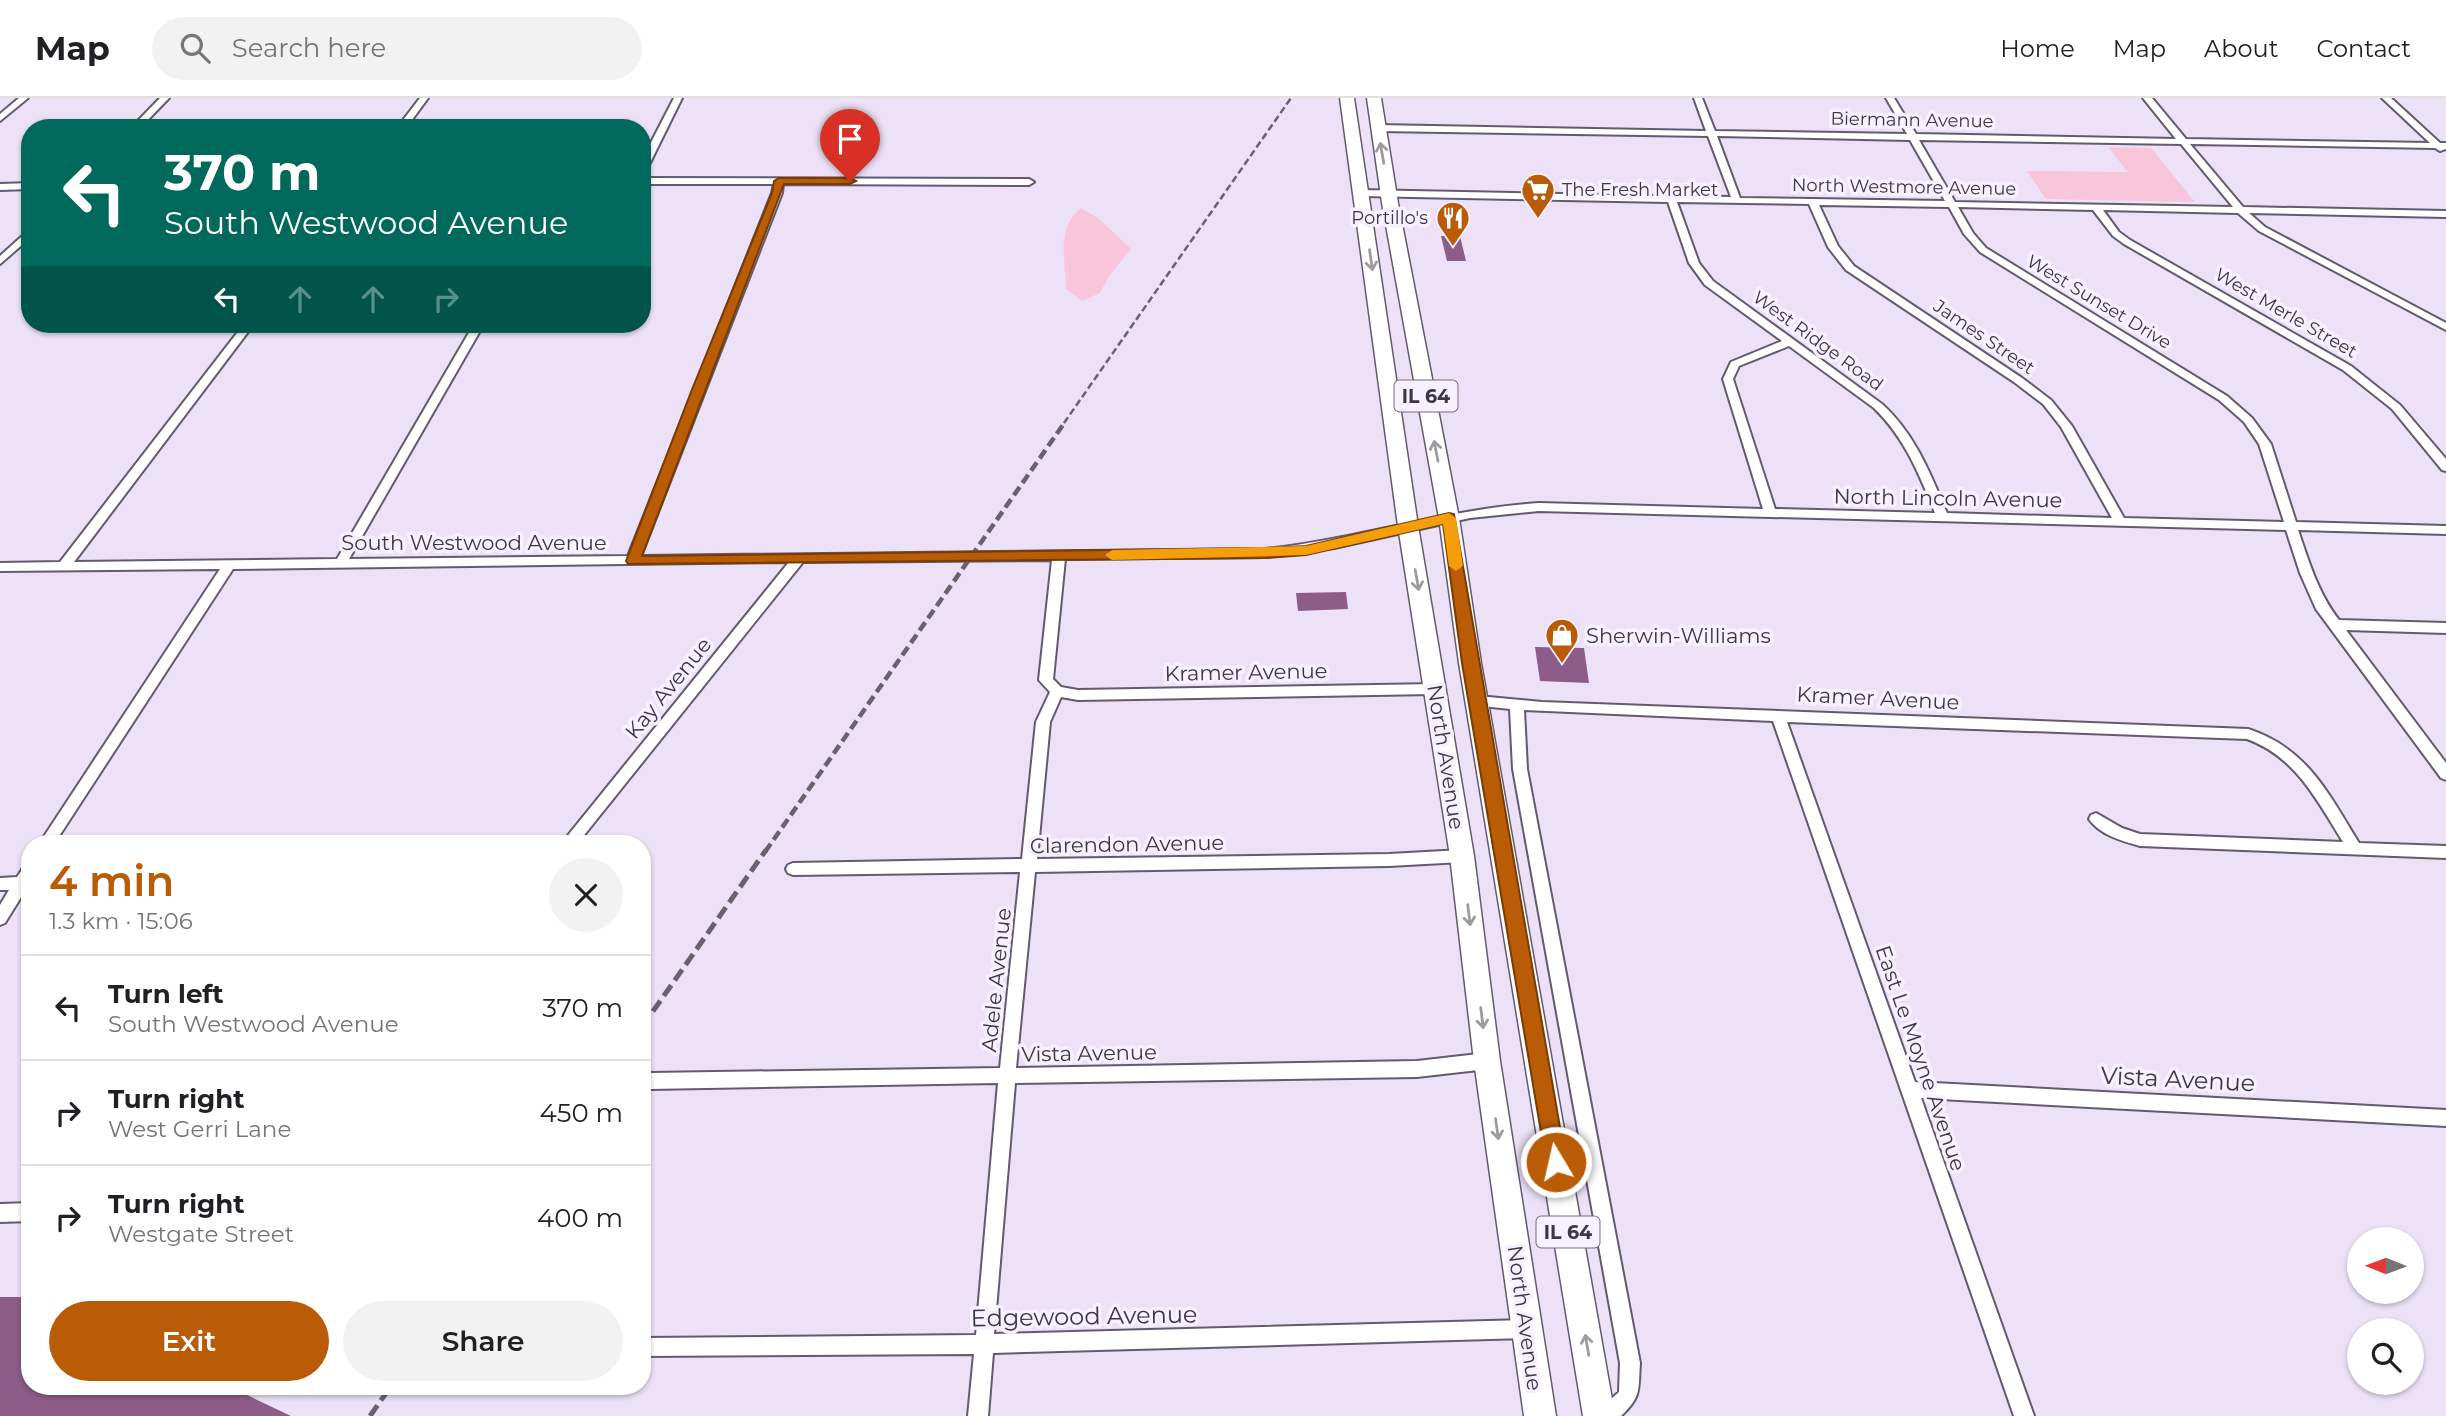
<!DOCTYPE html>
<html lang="en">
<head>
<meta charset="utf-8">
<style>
	:root { --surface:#fff; --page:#f2f2f2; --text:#202124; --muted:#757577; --line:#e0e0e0; --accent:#b95c05 }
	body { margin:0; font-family:Montserrat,sans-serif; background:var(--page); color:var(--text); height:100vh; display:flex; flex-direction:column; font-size:26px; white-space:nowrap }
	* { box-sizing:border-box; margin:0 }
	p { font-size:23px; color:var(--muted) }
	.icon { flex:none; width:38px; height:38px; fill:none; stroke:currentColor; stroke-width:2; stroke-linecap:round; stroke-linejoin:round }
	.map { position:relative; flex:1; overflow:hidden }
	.side { position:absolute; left:21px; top:737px; width:630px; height:560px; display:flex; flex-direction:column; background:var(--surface); border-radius:28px; box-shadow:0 2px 5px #0004 }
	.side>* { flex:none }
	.top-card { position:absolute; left:21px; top:21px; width:630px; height:214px; border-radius:28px; box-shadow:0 2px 5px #0004; background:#00695c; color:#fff; overflow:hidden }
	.needle { width:46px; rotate:271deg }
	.buttons { position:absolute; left:2347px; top:1129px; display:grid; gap:14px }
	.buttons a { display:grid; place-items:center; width:77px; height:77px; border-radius:50%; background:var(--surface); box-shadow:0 2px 5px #0004; font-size:35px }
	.pin { position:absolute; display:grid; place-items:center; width:60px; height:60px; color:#fff; margin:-72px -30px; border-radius:50% 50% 50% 0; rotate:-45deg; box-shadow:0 0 7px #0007 }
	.pin .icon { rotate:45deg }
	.me { position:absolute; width:77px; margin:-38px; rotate:351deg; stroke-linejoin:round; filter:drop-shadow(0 0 5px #0008) }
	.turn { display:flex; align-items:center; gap:24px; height:147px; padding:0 28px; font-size:32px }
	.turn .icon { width:91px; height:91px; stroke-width:2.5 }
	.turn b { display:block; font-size:49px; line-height:60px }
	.lanes { display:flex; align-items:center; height:66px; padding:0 28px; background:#0003; justify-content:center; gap:35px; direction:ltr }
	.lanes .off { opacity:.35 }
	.round { display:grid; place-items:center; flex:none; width:74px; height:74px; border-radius:37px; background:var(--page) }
	.headline { display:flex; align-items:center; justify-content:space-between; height:119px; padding:0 28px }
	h1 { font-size:42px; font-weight:600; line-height:52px; color:var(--accent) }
	.button { display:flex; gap:14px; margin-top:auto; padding:14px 28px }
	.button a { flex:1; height:80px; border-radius:42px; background:var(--accent); color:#fff; font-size:28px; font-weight:600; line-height:80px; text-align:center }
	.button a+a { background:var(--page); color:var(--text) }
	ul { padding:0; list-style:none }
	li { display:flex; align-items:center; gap:21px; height:105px; padding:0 28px; border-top:2px solid var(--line) }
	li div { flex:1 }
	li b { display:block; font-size:26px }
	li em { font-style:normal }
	header { display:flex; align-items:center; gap:42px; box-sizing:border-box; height:98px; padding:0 35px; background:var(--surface); border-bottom:2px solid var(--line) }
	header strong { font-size:33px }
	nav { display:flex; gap:38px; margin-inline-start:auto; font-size:24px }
	.search { width:490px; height:63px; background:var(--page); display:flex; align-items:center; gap:18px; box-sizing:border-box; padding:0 24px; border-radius:38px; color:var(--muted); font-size:26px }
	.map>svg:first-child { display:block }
	.green { fill:#f9c5db }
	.building { fill:#8d5c89 }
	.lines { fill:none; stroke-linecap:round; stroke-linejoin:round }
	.minor-casing { stroke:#645a6d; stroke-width:4 }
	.primary-casing { stroke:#645a6d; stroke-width:3 }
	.minor { fill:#fff; fill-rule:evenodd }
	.primary { fill:#fff; fill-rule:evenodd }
	.rail-far2 { stroke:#68626e; stroke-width:2.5; stroke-dasharray:7 3.5; stroke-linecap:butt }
	.rail-far1 { stroke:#68626e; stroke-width:4.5; stroke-dasharray:10 5; stroke-linecap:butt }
	.rail { stroke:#68626e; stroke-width:5; stroke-dasharray:13 6; stroke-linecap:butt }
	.oneway { stroke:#9e9ba0 }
	.route { fill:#b95c05; stroke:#783c03; stroke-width:2 }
	.slow { fill:#f59e0b }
	.labels { text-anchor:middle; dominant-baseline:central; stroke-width:7; stroke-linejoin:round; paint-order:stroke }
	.far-street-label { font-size:18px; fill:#3c3740; stroke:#f7f0fe }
	.far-poi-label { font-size:18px; fill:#3c3740; stroke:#f7f0fe; text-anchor:start }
	.shield { fill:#f7f0fe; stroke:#746e79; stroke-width:2 }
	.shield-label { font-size:19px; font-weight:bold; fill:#3c3740 }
	.street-label { font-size:21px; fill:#3c3740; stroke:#f7f0fe }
	.poi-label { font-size:21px; fill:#3c3740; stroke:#f7f0fe; text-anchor:start }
	.near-street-label { font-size:24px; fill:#3c3740; stroke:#f7f0fe }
</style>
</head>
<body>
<header>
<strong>Map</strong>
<div class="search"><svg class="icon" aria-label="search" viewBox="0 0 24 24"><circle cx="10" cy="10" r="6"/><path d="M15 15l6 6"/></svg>Search here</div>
<nav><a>Home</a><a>Map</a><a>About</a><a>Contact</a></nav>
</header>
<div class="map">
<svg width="2446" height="1318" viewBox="0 0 2446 1318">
	<rect width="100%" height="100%" fill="#ece1f7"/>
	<!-- green -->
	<path class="green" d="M2108,49L2151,50L2195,104L2046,101L2027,73L2128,74Z
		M1081,110L1098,120L1131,151L1109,178L1100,195L1082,203L1066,191C1066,161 1055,131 1081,110Z"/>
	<!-- building -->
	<path class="building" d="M1441,138H1460L1466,163H1447Z
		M1346,494L1348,511L1298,513L1296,495Z
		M1535,549L1584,550L1589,585L1540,583Z
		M0,1199H30V1288H228L291,1318H0Z"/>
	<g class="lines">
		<defs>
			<path id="minor" d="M19,0H28L0,23V16Z
				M160,0H169L140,30H131Z
				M420,0H428L406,30H397Z
				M674,0H682L647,71L642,74V62Z
				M1694,0H1702L1715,33L1907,36L1886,0H1894L1916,36L2176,41L2143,0H2152L2186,41L2430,45L2382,0H2391L2440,45H2446V51L2440,53L2435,50L2190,46L2243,109L2446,113V119L2249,115L2265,129L2446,225V232L2259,133L2238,115L2103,112L2119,134L2130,142L2351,268L2400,307L2446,361V373L2442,372L2392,311L2343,272L2124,146L2113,138L2093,112L1958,109L1973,135L1986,150L2227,298L2252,320L2271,346L2296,424L2446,428V436L2298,432C2309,464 2318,495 2339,522L2446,525V535L2346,532L2446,665V682L2441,680L2316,511L2300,475L2286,432L1539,413L1470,420L1334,450L1266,459L1065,461L1053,581L1061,589L1078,592L1435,586L1442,591L1435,596L1078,602L1061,599L1050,624L1037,761L1389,756L1462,752L1467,754L1469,758L1467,762L1462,764L1389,768L1035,774L1016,970L1417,963L1487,955L1493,958L1495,963L1493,968L1487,971L1417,979L1015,985L994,1236L1527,1222L1534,1224L1536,1231L1534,1238L1527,1240L993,1255L988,1318H968L974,1256L642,1258V1240L976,1237L998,985L650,991L644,988L642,984L644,978L650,975L1000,970L1020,774L793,777L788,775L786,771L788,767L793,765L1022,761L1036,624L1050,594L1039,582L1052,462L803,464L577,746H561L789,464L233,471L54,746H39L220,471L0,473V465L60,464L244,226H254L74,464L337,461L474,226H484L349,461L628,458L772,95L774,86H642V80L1029,81L1034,84L1029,87L783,86L782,95L641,458L1266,451C1358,441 1446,411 1539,405L1763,411L1723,281L1731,264L1782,243L1705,187L1689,165L1668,104L1361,98L1356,95L1361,92L1667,98L1671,96L1675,98L1731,99L1708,38L1378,33L1374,30L1378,27L1706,33ZM1717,38L1910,42L1945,103L1740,100ZM1919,42L2181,46L2233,109L1955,104ZM1677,104L1809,106L1828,149L1846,172L2014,284L2043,306L2061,329L2112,420L1947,415C1930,375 1915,336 1882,306L1713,183L1699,165ZM1819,107L1949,109L1964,136L1980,154L2219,302L2244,324L2259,346L2284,424L2124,420L2072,328L2051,302L2022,280L1854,168L1838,148ZM1789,248L1874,310C1905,340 1919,376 1935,415L1775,411L1733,281L1739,268Z
				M30,85V91L0,92V86Z
				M30,131V140L0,166V158Z
				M1478,598L1542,604L2248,631C2307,650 2328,695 2359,745L2446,748V760L2140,748C2122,743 2100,737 2089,721L2091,717L2096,715L2122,730L2140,736L2343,744C2317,702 2296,659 2247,641L1787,624L1915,984L2446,1012V1028L1921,1000L2034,1318H2014L1773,623L1524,612L1527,671L1640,1265C1638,1292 1642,1298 1621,1318H1597L1600,1311L1619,1294L1620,1265L1513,671L1510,611L1473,607L1471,603L1473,599Z
				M30,765V790L26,791L5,825L0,827V807L9,792H0V780L17,779L25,767Z
				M30,1105V1123L0,1124V1106Z"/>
			<path id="primary" d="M1340,0H1354L1418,428L1474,758L1500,963L1556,1318H1524L1474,963L1450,758L1398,428Z
				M1367,0H1381L1398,105L1459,420L1481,565L1615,1318H1583L1459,565L1439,420L1382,105Z"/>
		</defs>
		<!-- minor casing -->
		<use href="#minor" class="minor-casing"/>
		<!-- primary casing -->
		<use href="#primary" class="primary-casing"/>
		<!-- minor -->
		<use href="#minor" class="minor"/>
		<!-- primary -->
		<use href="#primary" class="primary"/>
		<!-- rail-far2 -->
		<path class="rail-far2" d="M1064,325L1291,0"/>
		<!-- rail-far1 -->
		<path class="rail-far1" d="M765,754L1065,324"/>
		<!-- rail -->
		<path class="rail" d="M642,929L766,752
			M370,1318L391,1288"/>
	</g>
	<!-- one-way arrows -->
	<defs><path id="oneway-shaft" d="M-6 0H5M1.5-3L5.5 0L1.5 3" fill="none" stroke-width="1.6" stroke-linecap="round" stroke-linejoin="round" transform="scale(1.75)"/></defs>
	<g class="oneway">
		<use href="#oneway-shaft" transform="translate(1382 55) rotate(-100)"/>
		<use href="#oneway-shaft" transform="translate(1371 162) rotate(82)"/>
		<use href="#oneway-shaft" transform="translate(1436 353) rotate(-101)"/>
		<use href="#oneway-shaft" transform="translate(1417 482) rotate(80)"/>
		<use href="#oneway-shaft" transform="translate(1469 817) rotate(83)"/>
		<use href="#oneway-shaft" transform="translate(1482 920) rotate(83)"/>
		<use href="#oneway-shaft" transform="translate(1497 1031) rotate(82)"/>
		<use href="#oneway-shaft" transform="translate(1587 1247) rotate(-100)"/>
	</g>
	<!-- route -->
	<path class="route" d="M779,80H850L856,83L850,86H784L642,458L1266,450L1306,448L1449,415L1454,416L1566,1064L1563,1070L1556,1073L1549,1070L1546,1064L1462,565L1443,426L1306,457L1266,460L628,466L626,463L691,294L772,95L774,83Z"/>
	<!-- slow -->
	<path class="slow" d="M1449,415L1456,420L1463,468L1456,473L1449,468L1443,426L1306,457L1112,462L1105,457L1112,452L1306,448Z"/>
	<!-- icons -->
	<defs>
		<symbol id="supermarket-pin" viewBox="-11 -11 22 30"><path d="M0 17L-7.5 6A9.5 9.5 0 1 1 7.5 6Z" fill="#b95c05" stroke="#f7f0fe"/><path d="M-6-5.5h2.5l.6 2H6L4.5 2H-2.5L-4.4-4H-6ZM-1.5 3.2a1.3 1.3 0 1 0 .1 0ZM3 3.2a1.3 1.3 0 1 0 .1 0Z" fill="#fff"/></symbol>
		<symbol id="restaurant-pin" viewBox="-11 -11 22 30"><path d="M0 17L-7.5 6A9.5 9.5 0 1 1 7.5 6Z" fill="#b95c05" stroke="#f7f0fe"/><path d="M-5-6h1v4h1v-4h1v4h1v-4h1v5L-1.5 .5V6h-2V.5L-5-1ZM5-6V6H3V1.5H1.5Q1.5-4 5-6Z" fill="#fff"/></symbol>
		<symbol id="shop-pin" viewBox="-11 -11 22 30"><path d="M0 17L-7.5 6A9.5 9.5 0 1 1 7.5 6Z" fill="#b95c05" stroke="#f7f0fe"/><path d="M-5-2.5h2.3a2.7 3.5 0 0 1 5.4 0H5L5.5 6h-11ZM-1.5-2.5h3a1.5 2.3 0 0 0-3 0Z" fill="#fff"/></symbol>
	</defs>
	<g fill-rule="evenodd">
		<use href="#supermarket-pin" x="1519" y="73" width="38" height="52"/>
		<use href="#restaurant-pin" x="1434" y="101" width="38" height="52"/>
		<use href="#shop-pin" x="1543" y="518" width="38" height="52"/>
	</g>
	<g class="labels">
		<!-- far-street labels -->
		<g class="far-street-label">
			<text transform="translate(1912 22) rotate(1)">Biermann Avenue</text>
			<text transform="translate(1904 89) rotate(1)">North Westmore Avenue</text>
			<text transform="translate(2099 204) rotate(31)">West Sunset Drive</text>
			<text transform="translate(2286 215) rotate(30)">West Merle Street</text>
			<text transform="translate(1984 239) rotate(34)">James Street</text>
			<text transform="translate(1818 243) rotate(36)">West Ridge Road</text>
		</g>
		<!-- far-poi labels -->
		<g class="far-poi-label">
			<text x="1562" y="92">The Fresh Market</text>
			<text x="1428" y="120" text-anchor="end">Portillo's</text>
		</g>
		<!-- shield labels -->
		<g class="shield">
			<rect x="1394.5" y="282.5" width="63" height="31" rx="5"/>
			<rect x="1536.5" y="1118.5" width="63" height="31" rx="5"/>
		</g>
		<g class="shield-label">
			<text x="1426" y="298">IL 64</text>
			<text x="1568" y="1134">IL 64</text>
		</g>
		<!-- street labels -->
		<g class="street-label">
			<text transform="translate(1948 400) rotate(1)">North Lincoln Avenue</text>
			<text x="474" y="444">South Westwood Avenue</text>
			<text transform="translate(1246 574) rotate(-1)">Kramer Avenue</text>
			<text transform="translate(668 590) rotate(-51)">Kay Avenue</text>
			<text transform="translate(1878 600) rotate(3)">Kramer Avenue</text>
			<text transform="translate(1446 659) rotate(81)">North Avenue</text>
			<text transform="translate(1127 746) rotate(-1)">Clarendon Avenue</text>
			<text transform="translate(996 882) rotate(-84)">Adele Avenue</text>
			<text transform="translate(1089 955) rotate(-1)">Vista Avenue</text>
			<text transform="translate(1921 960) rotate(71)">East Le Moyne Avenue</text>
			<text transform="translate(1525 1220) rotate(82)">North Avenue</text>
		</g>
		<!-- poi labels -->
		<g class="poi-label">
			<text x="1586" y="537">Sherwin-Williams</text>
		</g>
		<!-- near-street labels -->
		<g class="near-street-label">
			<text transform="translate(2178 981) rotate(3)">Vista Avenue</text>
			<text transform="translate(1084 1218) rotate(-1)">Edgewood Avenue</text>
		</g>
	</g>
</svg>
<div class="buttons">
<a><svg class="needle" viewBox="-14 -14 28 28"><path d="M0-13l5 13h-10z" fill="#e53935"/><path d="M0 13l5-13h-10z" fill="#757577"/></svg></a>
<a><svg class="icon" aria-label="search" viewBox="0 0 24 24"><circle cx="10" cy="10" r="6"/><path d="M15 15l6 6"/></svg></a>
</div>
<div class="pin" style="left:850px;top:83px;background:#d93025"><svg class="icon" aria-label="arrive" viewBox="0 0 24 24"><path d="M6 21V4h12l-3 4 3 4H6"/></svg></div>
<svg class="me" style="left:1556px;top:1064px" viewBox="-20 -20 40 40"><circle r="17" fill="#b95c05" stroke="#fff" stroke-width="3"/><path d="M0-11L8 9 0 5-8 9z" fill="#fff"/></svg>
<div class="top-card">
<div class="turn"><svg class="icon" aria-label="left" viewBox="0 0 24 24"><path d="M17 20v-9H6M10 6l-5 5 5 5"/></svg><div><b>370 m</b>South Westwood Avenue</div></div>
<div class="lanes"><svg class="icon" aria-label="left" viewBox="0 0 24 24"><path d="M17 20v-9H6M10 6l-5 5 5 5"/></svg><svg class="icon off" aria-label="ahead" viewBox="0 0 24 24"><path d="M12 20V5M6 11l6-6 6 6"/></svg><svg class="icon off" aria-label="ahead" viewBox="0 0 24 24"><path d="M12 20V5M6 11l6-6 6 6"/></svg><svg class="icon off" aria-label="right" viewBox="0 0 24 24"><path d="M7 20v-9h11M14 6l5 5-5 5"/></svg></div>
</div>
<section class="side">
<div class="headline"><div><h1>4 min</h1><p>1.3 km · 15:06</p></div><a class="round"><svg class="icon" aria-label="close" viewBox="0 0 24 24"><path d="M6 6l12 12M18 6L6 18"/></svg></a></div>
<ul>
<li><svg class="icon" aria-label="left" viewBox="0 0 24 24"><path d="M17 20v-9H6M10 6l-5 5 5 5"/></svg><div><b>Turn left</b><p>South Westwood Avenue</p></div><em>370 m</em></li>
<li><svg class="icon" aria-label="right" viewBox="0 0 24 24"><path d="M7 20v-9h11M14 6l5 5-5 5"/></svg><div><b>Turn right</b><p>West Gerri Lane</p></div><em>450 m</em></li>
<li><svg class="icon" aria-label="right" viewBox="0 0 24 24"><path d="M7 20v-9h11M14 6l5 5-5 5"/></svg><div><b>Turn right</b><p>Westgate Street</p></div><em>400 m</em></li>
</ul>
<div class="button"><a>Exit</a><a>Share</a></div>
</section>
</div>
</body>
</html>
